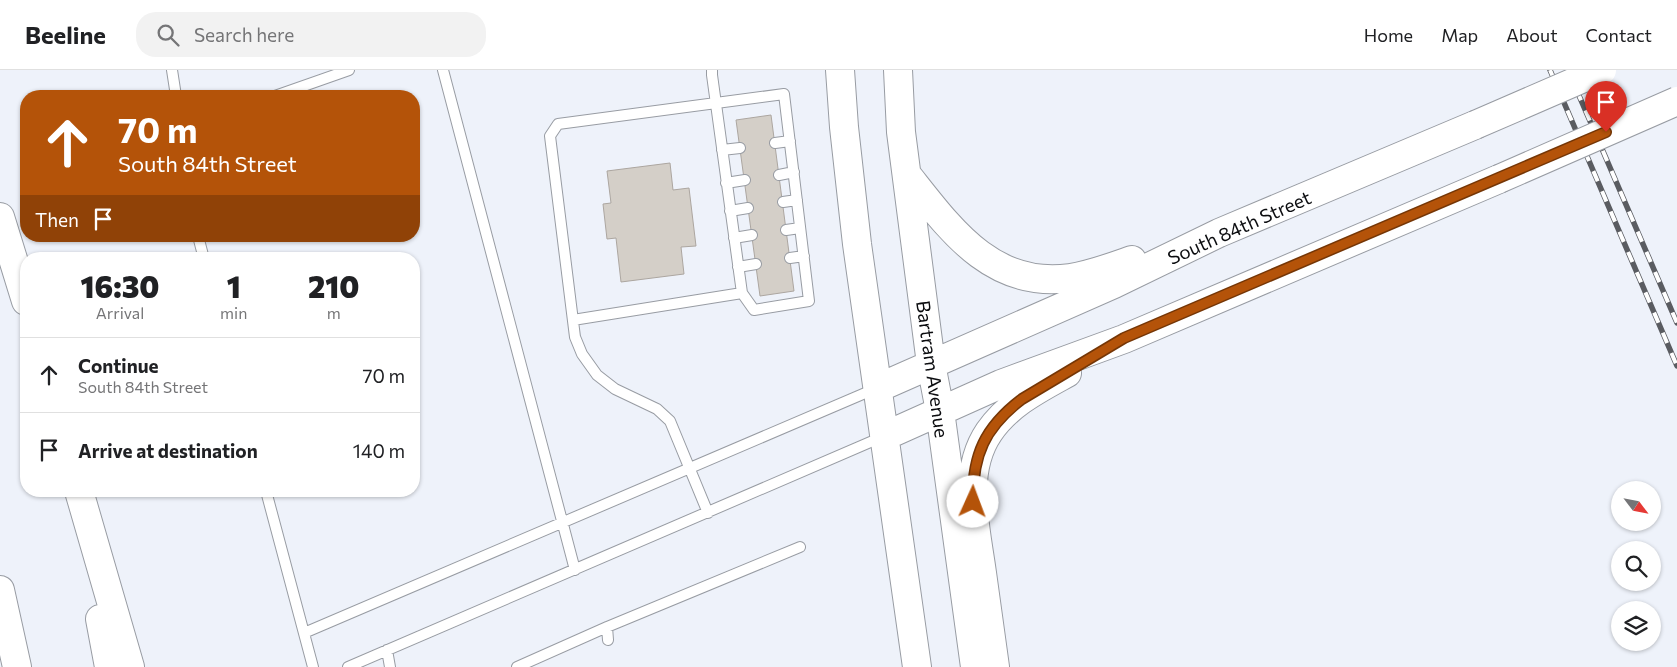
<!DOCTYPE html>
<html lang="en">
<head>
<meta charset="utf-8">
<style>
	:root { --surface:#fff; --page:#f2f2f2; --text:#202124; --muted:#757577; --line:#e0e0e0 }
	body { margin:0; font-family:Commissioner,sans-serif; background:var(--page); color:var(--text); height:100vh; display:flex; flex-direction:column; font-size:19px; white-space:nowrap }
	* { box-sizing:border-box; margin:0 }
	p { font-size:16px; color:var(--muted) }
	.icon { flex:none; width:28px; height:28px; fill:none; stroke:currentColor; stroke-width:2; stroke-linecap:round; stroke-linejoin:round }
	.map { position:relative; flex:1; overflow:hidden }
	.panel { position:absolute; left:20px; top:182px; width:400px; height:245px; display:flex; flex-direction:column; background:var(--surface); border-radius:20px; box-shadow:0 1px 4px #0004 }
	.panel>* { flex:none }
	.guide { position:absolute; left:20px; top:20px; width:400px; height:152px; border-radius:20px; box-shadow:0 1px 4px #0004; background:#b45309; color:#fff; overflow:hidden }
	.needle { width:32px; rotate:122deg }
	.controls { position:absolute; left:1611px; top:411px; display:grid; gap:10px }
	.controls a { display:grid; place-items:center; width:50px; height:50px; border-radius:50%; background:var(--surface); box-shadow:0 1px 4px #0004; font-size:25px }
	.pin { position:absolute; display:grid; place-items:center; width:42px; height:42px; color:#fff; margin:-51px -21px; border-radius:50% 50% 50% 0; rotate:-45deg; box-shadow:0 0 5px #0007 }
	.pin .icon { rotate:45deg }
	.me { position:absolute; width:55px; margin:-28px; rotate:2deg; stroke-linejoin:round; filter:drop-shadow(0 0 4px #0008) }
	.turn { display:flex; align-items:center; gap:18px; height:105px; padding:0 15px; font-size:22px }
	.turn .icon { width:65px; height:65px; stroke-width:2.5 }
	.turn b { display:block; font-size:35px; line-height:42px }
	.then { display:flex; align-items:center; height:48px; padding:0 15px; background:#0003; gap:10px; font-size:19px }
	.eta { display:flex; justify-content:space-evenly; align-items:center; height:85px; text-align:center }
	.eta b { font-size:30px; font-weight:800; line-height:35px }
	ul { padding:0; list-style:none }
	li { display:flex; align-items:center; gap:15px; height:75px; padding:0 15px; border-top:1px solid var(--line) }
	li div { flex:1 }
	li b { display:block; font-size:19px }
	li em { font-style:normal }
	header { display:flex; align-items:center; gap:30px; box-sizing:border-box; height:70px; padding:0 25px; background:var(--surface); border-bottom:1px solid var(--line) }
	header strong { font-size:24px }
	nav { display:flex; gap:28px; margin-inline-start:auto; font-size:18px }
	.search { width:350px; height:45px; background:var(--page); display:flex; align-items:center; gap:12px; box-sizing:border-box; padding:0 18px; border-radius:20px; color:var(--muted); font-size:19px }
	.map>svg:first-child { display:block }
	.building { fill:#d4cfc8; stroke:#aca6a0 }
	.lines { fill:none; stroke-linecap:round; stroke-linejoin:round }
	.lane-casing { stroke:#989ca3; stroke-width:12 }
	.primary-casing { stroke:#989ca3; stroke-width:30 }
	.highway-casing { stroke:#989ca3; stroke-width:30 }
	.lane { stroke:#fff; stroke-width:10 }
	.primary { stroke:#fff; stroke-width:28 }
	.highway { stroke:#fff; stroke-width:28 }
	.rail-casing { stroke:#5a5c61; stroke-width:5.5 }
	.rail { stroke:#fff; stroke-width:4; stroke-dasharray:11; stroke-linecap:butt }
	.primary-bridge-casing { stroke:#989ca3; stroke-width:30; stroke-linecap:butt }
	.primary-bridge { stroke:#fff; stroke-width:28 }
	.route-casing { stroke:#753606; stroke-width:12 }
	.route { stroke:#b45309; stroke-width:9 }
	.labels { text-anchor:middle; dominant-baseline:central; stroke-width:5; stroke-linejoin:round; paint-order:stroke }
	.street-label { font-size:19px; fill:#0b0c0f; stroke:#fff }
</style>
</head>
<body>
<header>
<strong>Beeline</strong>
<div class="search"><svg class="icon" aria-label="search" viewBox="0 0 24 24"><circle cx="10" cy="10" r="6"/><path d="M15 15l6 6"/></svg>Search here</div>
<nav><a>Home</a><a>Map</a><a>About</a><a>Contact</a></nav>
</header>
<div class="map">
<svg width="1677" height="597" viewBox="0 0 1677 597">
	<rect width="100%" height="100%" fill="#eef2fa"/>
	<!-- building -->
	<path class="building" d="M771,45L794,221L760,226L736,50Z
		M670,93L673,120L689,118L696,176L681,177L684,204L621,212L616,168L607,169L603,134L611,133L607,101Z"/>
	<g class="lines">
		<defs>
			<path id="lane" d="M172,0L176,26
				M443,0L575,500
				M275,26L349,0
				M775,73L790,71
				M722,80L740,78
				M779,105L794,102
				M726,113L745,110
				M783,132L797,130
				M730,141L748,138
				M786,160L800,158
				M198,166L204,189
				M734,168L752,165
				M790,188L804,186
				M738,197L756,194
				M573,250L742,223
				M266,421L313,597
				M708,443L670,351L657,339L615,319L597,305L582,284L575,267L550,66L558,54L784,24L809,231L754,240L742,223L712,5V0
				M607,557L608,570
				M304,563L877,318
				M387,580L390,597
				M348,597L882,367
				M517,597L607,557L800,477"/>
			<path id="primary" d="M840,0L844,57L857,174L917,597
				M898,0L901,62L931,294L940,341L975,597
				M908,106C950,159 992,219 1070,208C1091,205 1112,197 1132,190
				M878,318L1114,214L1219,163L1475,55
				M885,366L1001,314L1124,269L1499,109
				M995,597C991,566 986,534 982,503C976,458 961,403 989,362C1008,334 1038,319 1067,303"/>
			<path id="highway" d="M0,147L26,231
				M79,421L130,597
				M0,520L17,597
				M100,549L109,597"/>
		</defs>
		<!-- lane casing -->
		<use href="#lane" class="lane-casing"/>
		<!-- primary casing -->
		<use href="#primary" class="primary-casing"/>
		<!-- highway casing -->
		<use href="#highway" class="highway-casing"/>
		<!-- lane -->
		<use href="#lane" class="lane"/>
		<!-- primary -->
		<use href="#primary" class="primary"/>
		<!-- highway -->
		<use href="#highway" class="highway"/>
		<defs>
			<path id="rail" d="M1550,0L1677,296
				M1568,0L1677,253"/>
		</defs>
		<!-- rail casing -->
		<use href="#rail" class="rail-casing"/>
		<!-- rail -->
		<use href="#rail" class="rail"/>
		<defs>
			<path id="primary-bridge" d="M1475,55L1602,0
				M1499,109L1677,31"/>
		</defs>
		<!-- primary-bridge casing -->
		<use href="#primary-bridge" class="primary-bridge-casing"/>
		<!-- primary-bridge -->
		<use href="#primary-bridge" class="primary-bridge"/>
	</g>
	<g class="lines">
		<defs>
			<path id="route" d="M973,432C972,385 985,357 1022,329L1124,268L1606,62"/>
		</defs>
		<!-- route casing -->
		<use href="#route" class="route-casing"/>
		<!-- route -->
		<use href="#route" class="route"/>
	</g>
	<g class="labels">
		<!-- street labels -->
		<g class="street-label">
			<text transform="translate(1239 157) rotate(-24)">South 84th Street</text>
			<text transform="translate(933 299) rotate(82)">Bartram Avenue</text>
		</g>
	</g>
</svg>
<div class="controls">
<a><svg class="needle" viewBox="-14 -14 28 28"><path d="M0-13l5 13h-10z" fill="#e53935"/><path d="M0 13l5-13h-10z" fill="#757577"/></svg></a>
<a><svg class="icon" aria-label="search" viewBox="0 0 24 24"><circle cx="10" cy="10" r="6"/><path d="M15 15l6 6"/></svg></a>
<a><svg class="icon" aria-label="layers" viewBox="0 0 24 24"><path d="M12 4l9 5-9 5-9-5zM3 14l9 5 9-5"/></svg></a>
</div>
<div class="pin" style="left:1606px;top:62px;background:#d93025"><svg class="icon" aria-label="arrive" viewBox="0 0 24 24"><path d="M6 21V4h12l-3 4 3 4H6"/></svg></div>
<svg class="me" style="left:973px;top:432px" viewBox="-20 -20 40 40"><circle r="19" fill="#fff"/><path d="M0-13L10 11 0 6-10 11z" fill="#b45309"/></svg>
<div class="guide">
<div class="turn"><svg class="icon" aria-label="ahead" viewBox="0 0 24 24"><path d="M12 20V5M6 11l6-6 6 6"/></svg><div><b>70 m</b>South 84th Street</div></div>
<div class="then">Then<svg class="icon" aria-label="arrive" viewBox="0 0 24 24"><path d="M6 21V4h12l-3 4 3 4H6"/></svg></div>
</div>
<section class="panel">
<div class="eta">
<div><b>16:30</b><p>Arrival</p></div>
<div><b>1</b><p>min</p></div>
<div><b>210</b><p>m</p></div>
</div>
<ul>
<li><svg class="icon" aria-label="ahead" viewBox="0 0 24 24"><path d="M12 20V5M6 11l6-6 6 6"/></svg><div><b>Continue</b><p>South 84th Street</p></div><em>70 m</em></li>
<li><svg class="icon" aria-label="arrive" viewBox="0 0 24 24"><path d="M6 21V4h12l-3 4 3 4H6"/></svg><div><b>Arrive at destination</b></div><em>140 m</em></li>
</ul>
</section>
</div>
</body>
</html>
